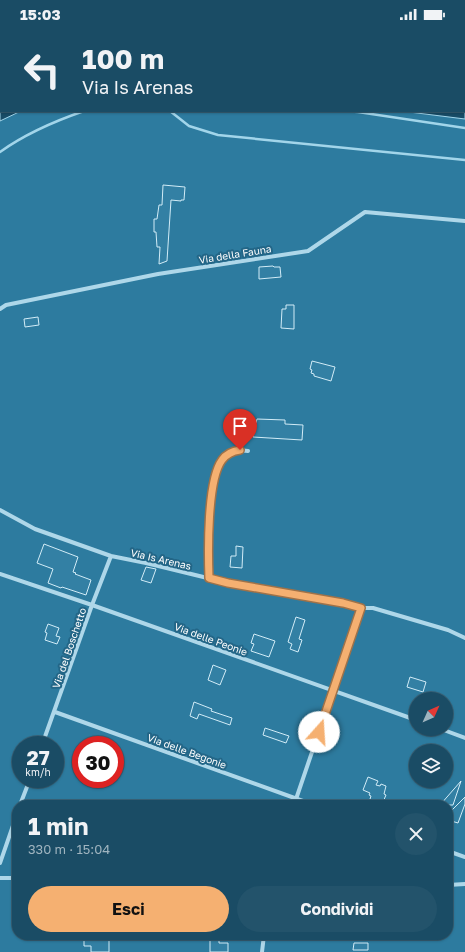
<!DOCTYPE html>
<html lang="it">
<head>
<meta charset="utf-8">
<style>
	:root { --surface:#1a4c65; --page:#23536b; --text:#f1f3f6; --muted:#9fb4bf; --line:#386379; --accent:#f5b071 }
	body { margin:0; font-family:"Golos Text",sans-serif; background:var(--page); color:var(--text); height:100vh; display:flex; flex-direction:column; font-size:15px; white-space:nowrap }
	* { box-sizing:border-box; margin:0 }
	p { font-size:13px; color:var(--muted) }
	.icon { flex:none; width:22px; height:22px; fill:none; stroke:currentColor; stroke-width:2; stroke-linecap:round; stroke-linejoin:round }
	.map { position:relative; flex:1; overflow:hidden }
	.details { position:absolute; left:12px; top:772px; width:441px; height:140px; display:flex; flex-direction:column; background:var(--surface); border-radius:16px; box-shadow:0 1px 3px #0004,0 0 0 1px var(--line) }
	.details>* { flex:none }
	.guide { position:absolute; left:0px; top:0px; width:465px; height:84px; box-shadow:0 1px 3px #0004,0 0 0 1px var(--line); background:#1a4c65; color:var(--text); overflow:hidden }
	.needle { width:26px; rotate:45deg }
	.buttons { position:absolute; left:409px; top:664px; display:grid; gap:8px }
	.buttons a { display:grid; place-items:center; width:44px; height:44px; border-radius:50%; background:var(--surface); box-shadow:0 1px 3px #0004,0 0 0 1px var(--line); font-size:20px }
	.speed { position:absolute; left:12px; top:708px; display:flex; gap:8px; font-size:20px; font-weight:700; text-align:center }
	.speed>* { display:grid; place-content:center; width:52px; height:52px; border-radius:50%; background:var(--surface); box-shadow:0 1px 3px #0004,0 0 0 1px var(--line); line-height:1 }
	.speed small { font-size:10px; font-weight:400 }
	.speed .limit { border:6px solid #d22; background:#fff; color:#111 }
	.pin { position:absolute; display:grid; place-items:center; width:34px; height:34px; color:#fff; margin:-41px -17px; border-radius:50% 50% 50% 0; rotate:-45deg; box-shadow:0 0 4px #0007 }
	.pin .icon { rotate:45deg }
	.me { position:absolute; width:44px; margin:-22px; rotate:19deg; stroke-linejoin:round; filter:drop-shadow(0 0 3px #0008) }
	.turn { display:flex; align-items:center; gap:14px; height:84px; padding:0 16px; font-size:18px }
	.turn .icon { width:52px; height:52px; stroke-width:2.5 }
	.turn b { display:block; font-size:28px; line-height:34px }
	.round { display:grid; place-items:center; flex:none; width:42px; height:42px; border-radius:21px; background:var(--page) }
	.headline { display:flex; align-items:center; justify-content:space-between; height:68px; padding:0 16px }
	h1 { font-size:24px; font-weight:700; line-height:30px }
	.cta { display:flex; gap:8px; margin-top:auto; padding:8px 16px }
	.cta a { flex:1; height:46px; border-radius:24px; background:var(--accent); color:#111; font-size:16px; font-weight:700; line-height:46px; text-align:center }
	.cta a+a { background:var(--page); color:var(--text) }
	.status { display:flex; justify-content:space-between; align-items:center; height:28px; padding:0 20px; background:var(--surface); direction:ltr }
	.status svg { height:11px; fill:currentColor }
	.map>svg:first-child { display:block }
	.green { fill:#2d7b9f; fill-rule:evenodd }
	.water { fill:#184c67; stroke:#a2d5ea }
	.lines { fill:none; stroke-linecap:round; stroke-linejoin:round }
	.stream { stroke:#a2d5ea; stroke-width:2.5 }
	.building { fill:#3380a4; stroke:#d2ecf7 }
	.minor { stroke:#aed7e9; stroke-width:4 }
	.route-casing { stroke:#9f7249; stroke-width:10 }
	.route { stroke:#f5b071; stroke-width:7 }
	.labels { text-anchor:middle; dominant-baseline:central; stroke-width:4; stroke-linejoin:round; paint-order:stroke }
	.street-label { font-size:10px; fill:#fff; stroke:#236687 }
</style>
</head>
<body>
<div class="status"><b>15:03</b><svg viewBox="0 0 49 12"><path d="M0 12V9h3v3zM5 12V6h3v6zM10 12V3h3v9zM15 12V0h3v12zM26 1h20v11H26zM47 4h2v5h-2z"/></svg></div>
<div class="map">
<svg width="465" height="924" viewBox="0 0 465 924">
	<rect width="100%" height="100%" fill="#236687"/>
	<!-- green -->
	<path class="green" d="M0,0H465V924H0ZM1,1H464V83H1ZM416,671H446V701H416ZM21,717H55V751H21ZM81,717H115V751H81ZM416,723H446V753H416ZM17,777H448V907H17Z"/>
	<!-- water -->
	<path class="water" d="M0,0H465V91L401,83H464V1H1V83H21L0,93Z"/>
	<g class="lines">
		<!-- stream -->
		<path class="stream" d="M170,83L189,98L218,107L465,132
			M344,83L358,84L465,100
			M0,124C25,106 55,93 84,83"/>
	</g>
	<!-- building -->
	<path class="building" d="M163,157L185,159L184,172H181V173L171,172L167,233L159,236L160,219H157L156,204H154V191H157L159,177H162Z
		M273,238L274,239H280L281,249L259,251V239Z
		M286,277H294V301L281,300L282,281H286Z
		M38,289L39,297L25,299L24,291Z
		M312,333L335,339L331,353L314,348V346L311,345L312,342L310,341Z
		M257,391L285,392V396L303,397L302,412L253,409V395H256Z
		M44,516L78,529L73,544L76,545L75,546L91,552L86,567L62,559L61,560L48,555L53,541L37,535Z
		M236,518L243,519L242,540L230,539L231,528H236Z
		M146,539L156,541L151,555L141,552Z
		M296,589L305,592L299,611L302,612L298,624L290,621L292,616L288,614Z
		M48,596L59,600L56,608L60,609L57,616L45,612L47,605L45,604Z
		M254,606L275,613L269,629L251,623L254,616L251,615Z
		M213,637L226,642L220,657L208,652Z
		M410,649L426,654L423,664L407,659Z
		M194,674L212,681L211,683L232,690L230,697L199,686L197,691L190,688Z
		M265,700L289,708L286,715L263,707Z
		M368,749L378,753L376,757L380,758L381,756L386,758L384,766L386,767L383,774L381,773L379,777L373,775L374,773L370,771L371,768L369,767L370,765L363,762Z
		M461,753L453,777H440Z
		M465,769V776L458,795L448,792V786Z
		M84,907H109V924H91V918H84Z
		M210,907H219V915H228V924H210Z
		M354,915H368V922H353Z"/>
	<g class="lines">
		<!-- minor -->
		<path class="minor" d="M0,281L6,277L158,246L308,223L365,184L465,193
			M0,482L35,501L111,528L146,535L228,555L343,575L361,580H373L448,602L465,610
			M0,546L92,577L416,692
			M209,550C208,524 206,438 229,424C235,421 242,422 248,423
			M55,684L314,777
			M441,701L465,710
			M42,717L92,577L111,528
			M20,777L30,751
			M294,777L361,580
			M448,823L465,829
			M0,835L17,786
			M0,850H17
			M448,857L465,856
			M262,924L264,907"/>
	</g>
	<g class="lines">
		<defs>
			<path id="route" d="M240,422C233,423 227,425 222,432C207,452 208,524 209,550L228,555L343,575L361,580L319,704"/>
		</defs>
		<!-- route casing -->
		<use href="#route" class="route-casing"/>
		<!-- route -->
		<use href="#route" class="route"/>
	</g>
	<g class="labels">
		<!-- street labels -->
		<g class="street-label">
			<text transform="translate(235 226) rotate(-9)">Via della Fauna</text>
			<text transform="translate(161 531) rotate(13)">Via Is Arenas</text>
			<text transform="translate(211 611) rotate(20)">Via delle Peonie</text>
			<text transform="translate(69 620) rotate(-71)">Via del Boschetto</text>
			<text transform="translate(187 723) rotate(20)">Via delle Begonie</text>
		</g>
	</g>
</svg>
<div class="buttons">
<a><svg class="needle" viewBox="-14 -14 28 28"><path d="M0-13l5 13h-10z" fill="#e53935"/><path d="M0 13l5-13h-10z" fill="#9fb4bf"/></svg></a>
<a><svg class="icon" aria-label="layers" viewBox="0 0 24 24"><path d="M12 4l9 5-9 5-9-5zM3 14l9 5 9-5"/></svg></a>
</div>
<div class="speed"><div>27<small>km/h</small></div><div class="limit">30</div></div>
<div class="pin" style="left:240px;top:422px;background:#d93025"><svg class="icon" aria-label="arrive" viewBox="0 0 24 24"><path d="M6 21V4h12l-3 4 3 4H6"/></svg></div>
<svg class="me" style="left:319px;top:704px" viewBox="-20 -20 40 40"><circle r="19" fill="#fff"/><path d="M0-13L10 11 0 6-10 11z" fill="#f5b071"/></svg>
<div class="guide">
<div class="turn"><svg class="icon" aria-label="left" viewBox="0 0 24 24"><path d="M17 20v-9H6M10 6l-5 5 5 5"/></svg><div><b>100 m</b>Via Is Arenas</div></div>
</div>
<section class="details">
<div class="headline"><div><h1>1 min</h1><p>330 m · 15:04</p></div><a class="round"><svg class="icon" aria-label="close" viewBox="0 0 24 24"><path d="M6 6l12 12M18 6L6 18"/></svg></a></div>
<div class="cta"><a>Esci</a><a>Condividi</a></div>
</section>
</div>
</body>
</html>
